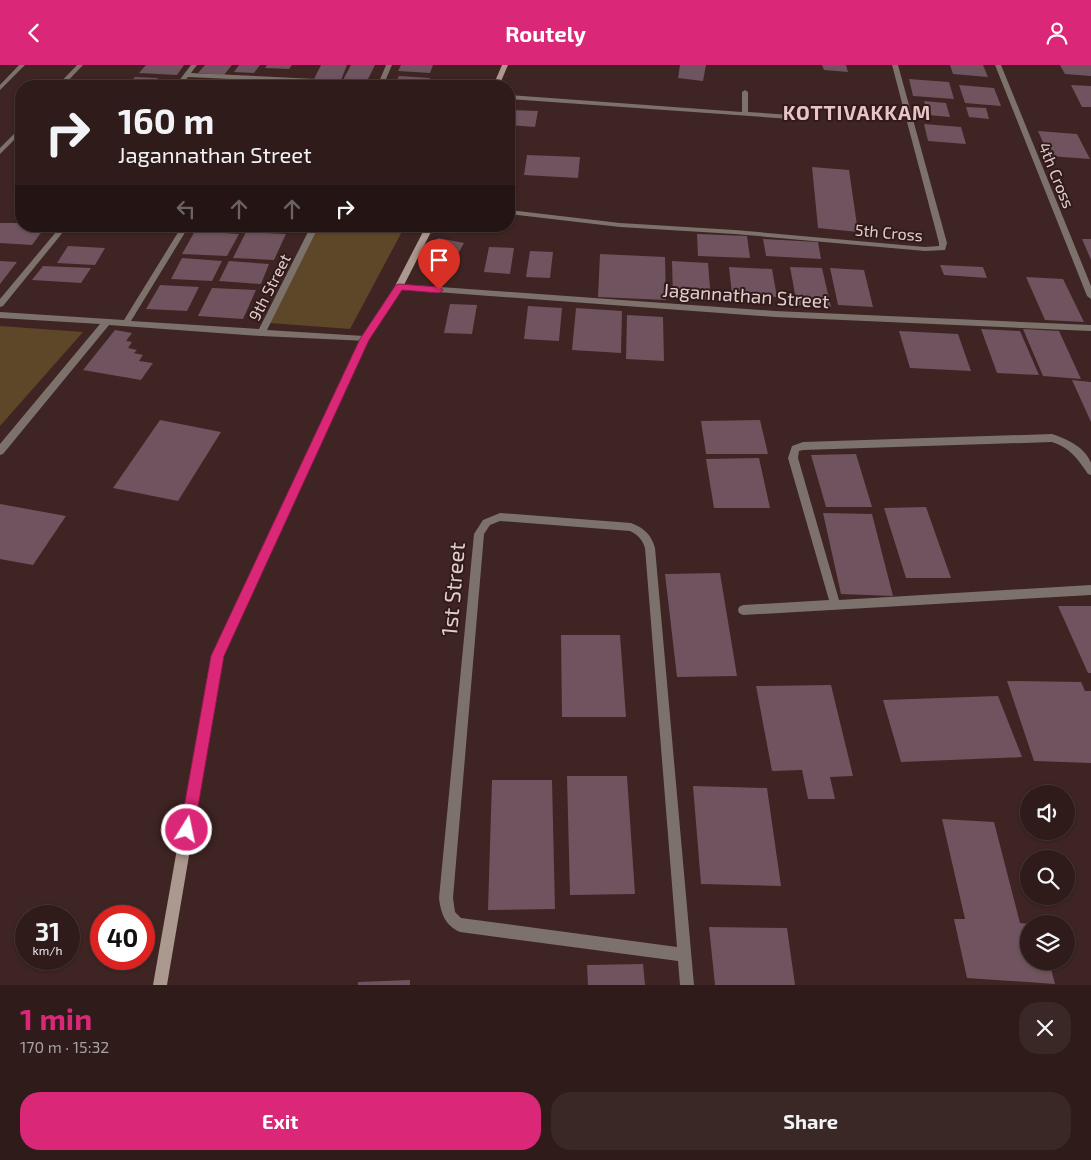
<!DOCTYPE html>
<html lang="en">
<head>
<meta charset="utf-8">
<style>
	:root { --surface:#2e1b1a; --page:#3a2827; --text:#f1f3f6; --muted:#a7a1a2; --line:#493939; --accent:#db2777 }
	body { margin:0; font-family:"Exo 2",sans-serif; background:var(--page); color:var(--text); height:100vh; display:flex; flex-direction:column; font-size:19px; white-space:nowrap }
	* { box-sizing:border-box; margin:0 }
	p { font-size:16px; color:var(--muted) }
	.icon { flex:none; width:28px; height:28px; fill:none; stroke:currentColor; stroke-width:2; stroke-linecap:round; stroke-linejoin:round }
	.map { position:relative; height:920px; overflow:hidden }
	.sheet { display:flex; flex-direction:column; background:var(--surface); flex:1 }
	.sheet>* { flex:none }
	.banner { position:absolute; left:15px; top:15px; width:500px; height:152px; border-radius:20px; box-shadow:0 1px 4px #0004,0 0 0 1px var(--line); background:#2e1b1a; color:var(--text); overflow:hidden }
	.buttons { position:absolute; left:1020px; top:720px; display:grid; gap:10px }
	.buttons a { display:grid; place-items:center; width:55px; height:55px; border-radius:50%; background:var(--surface); box-shadow:0 1px 4px #0004,0 0 0 1px var(--line); font-size:25px }
	.speed { position:absolute; left:15px; top:840px; display:flex; gap:10px; font-size:25px; font-weight:700; text-align:center }
	.speed>* { display:grid; place-content:center; width:65px; height:65px; border-radius:50%; background:var(--surface); box-shadow:0 1px 4px #0004,0 0 0 1px var(--line); line-height:1 }
	.speed small { font-size:12px; font-weight:400 }
	.speed .limit { border:8px solid #d22; background:#fff; color:#111 }
	.pin { position:absolute; display:grid; place-items:center; width:42px; height:42px; color:#fff; margin:-51px -21px; border-radius:50% 50% 50% 0; rotate:-45deg; box-shadow:0 0 5px #0007 }
	.pin .icon { rotate:45deg }
	.me { position:absolute; width:55px; margin:-28px; rotate:10deg; stroke-linejoin:round; filter:drop-shadow(0 0 4px #0008) }
	.turn { display:flex; align-items:center; gap:18px; height:105px; padding:0 20px; font-size:22px }
	.turn .icon { width:65px; height:65px; stroke-width:2.5 }
	.turn b { display:block; font-size:35px; line-height:42px }
	.lanes { display:flex; align-items:center; height:48px; padding:0 20px; background:#0003; justify-content:center; gap:25px; direction:ltr }
	.lanes .off { opacity:.35 }
	.round { display:grid; place-items:center; flex:none; width:52px; height:52px; border-radius:20px; background:var(--page) }
	.summary { display:flex; align-items:center; justify-content:space-between; height:85px; padding:0 20px }
	h1 { font-size:30px; font-weight:700; line-height:38px; color:var(--accent) }
	.action { display:flex; gap:10px; margin-top:auto; padding:10px 20px }
	.action a { flex:1; height:58px; border-radius:20px; background:var(--accent); color:#fff; font-size:20px; font-weight:700; line-height:58px; text-align:center }
	.action a+a { background:var(--page); color:var(--text) }
	header { display:flex; justify-content:space-between; align-items:center; height:65px; padding:0 20px; background:var(--accent); color:#fff; font-size:22px; font-weight:700 }
	.map>svg:first-child { display:block }
	.green { fill:#5e4728 }
	.building { fill:#6f535e }
	.lines { fill:none; stroke-linecap:round; stroke-linejoin:round }
	.street { fill:#7d716b; fill-rule:evenodd }
	.secondary { fill:#ab988e; fill-rule:evenodd }
	.route { fill:#db2777; stroke:#8e194d }
	.labels { text-anchor:middle; dominant-baseline:central; stroke-width:4; stroke-linejoin:round; paint-order:stroke }
	.far-street-label { font-size:16px; fill:#e0cfce; stroke:#331a1a }
	.street-label { font-size:19px; fill:#e0cfce; stroke:#331a1a }
	.far-district-label { font-size:20px; font-weight:bold; letter-spacing:1px; fill:#e8c5c4; stroke:#331a1a }
	.near-street-label { font-size:22px; fill:#e0cfce; stroke:#331a1a }
</style>
</head>
<body>
<header><svg class="icon" aria-label="back" viewBox="0 0 24 24"><path d="M15 5l-7 7 7 7"/></svg>Routely<svg class="icon" aria-label="person" viewBox="0 0 24 24"><circle cx="12" cy="8" r="4"/><path d="M4 21q1-7 8-7t8 7"/></svg></header>
<div class="map">
<svg width="1091" height="920" viewBox="0 0 1091 920">
	<rect width="100%" height="100%" fill="#3e2423"/>
	<!-- green -->
	<path class="green" d="M319,161H405L350,264L270,258Z
		M0,261L83,267L0,361Z"/>
	<!-- building -->
	<path class="building" d="M146,0H184L177,10L139,8Z
		M205,0H232L224,10L198,8Z
		M239,0H260L254,8L234,7Z
		M267,0H292L289,4L265,3Z
		M321,0H347L341,15L314,14Z
		M351,0H375L367,16L343,15Z
		M401,0H433L430,8L398,6Z
		M680,0H706L703,16L678,13Z
		M822,0H846L848,7L824,5Z
		M950,0H983L988,12L953,9Z
		M1060,0H1091V11L1065,9Z
		M399,11L430,13L427,21H394Z
		M135,12L158,13L153,20L129,19Z
		M909,14L949,17L954,34L913,31Z
		M959,20L994,23L1001,41L965,38Z
		M1071,20L1091,21V42H1082Z
		M924,36L946,38L950,52L928,50Z
		M966,42L986,43L989,54L969,52Z
		M511,45L538,46L535,62L509,60Z
		M924,59L961,62L966,79L928,76Z
		M1038,66L1077,69L1090,94L1049,91Z
		M527,90L580,92L578,113L524,110Z
		M812,102L849,105L858,167L818,163Z
		M0,158H21V161H46L32,180L0,178Z
		M195,166L239,169L227,191L182,189Z
		M246,167L286,169L274,195L233,193Z
		M697,169L747,171L750,193L698,191Z
		M438,173L464,178L447,208L420,203Z
		M763,174L818,177L821,194L766,191Z
		M1082,174H1091V195Z
		M68,181L105,183L95,200L57,198Z
		M489,182L514,183L510,209L484,207Z
		M530,186L553,187L550,213L526,212Z
		M600,189L665,192L666,235L598,232Z
		M182,193L222,196L212,216L171,214Z
		M0,196L17,197L0,219Z
		M229,196L269,199L261,219L219,216Z
		M672,196L708,198L711,235L673,233Z
		M940,200L983,202L987,213L944,210Z
		M43,201L91,203L81,218L32,215Z
		M729,202L772,204L777,232L732,230Z
		M790,202L822,203L831,242L797,240Z
		M830,203L864,205L873,242L838,240Z
		M1026,212L1063,214L1084,257L1045,255Z
		M160,220L199,222L187,246L146,244Z
		M212,223L256,225L243,254L198,251Z
		M450,239L477,240L472,269L444,268Z
		M528,241L562,243L559,276L524,274Z
		M576,243L622,246L621,288L572,285Z
		M627,250L663,252L664,296L626,294Z
		M981,264L1020,266L1039,310L997,308Z
		M1023,264L1059,266L1081,314L1043,311Z
		M115,265L132,268L126,276L132,277L128,283L137,285L134,288L143,290L139,296L153,298L141,315L83,305Z
		M899,266L958,269L971,306L910,303Z
		M1072,315L1091,317V357Z
		M160,355L221,367L178,436L113,423Z
		M760,355L768,389H706L701,356Z
		M856,389L872,442H826L811,390Z
		M759,393L770,443H714L706,394Z
		M0,439L66,451L33,500L0,494Z
		M926,442L951,513H906L884,443Z
		M823,448L872,449L893,531L841,529Z
		M720,508L737,611L677,612L665,509Z
		M1058,541H1091V608H1088Z
		M561,570H620L626,652H562Z
		M1007,616L1081,617L1085,626H1091V698L1034,696Z
		M831,620L853,711L830,712L835,734H808L802,705L772,706L756,621Z
		M998,631L1022,692L901,697L883,635Z
		M567,711H627L635,829L570,830Z
		M492,715H552L555,844L488,845Z
		M693,721L767,723L781,821L701,819Z
		M942,754L994,757L1020,858L1029,859V896H1049L1055,919L967,913L954,854H965Z
		M709,862L787,863L795,920H715Z
		M643,899L645,920H588L587,900Z
		M410,915V920H358V917Z"/>
	<g class="lines">
		<!-- street -->
		<path class="street" d="M19,0H25L0,25V20Z
			M77,0H83L63,21H57Z
			M191,0H197L191,8L379,17L386,0H392L383,21L188,12L181,21H175Z
			M892,0H898L947,178L945,185L925,186L735,169L620,162L509,149V145L620,158L735,165L925,182L939,181V178Z
			M995,0H1001L1091,221V234L1087,231Z
			M745,25L748,27V47L791,50L794,52L791,54L509,34V30L742,47V27Z
			M21,62V68L0,89V83Z
			M61,161H68L3,241L0,242V234Z
			M182,161H189L131,256L259,264L311,161H319L267,265L364,271L367,272V276L261,271L109,260L3,389L0,390V379L100,259L0,253V247L124,255Z
			M399,219L775,246L1091,260V266L775,252L396,224L395,222Z
			M1052,369C1067,374 1085,382 1091,398C1091,401 1091,406 1091,410L1088,409C1078,394 1069,382 1052,377L803,385L799,386L798,393L839,535L1091,520V530L743,550L739,548L738,545L739,542L743,540L829,535L788,393L792,381L803,377Z
			M500,448L631,458C644,463 651,469 655,483L694,920H680L678,896L460,867C445,860 441,849 439,833L474,469L483,455ZM500,456L630,466C638,470 642,474 645,483L677,882L461,853L455,847L453,833L484,469L490,460Z"/>
		<!-- secondary -->
		<path class="secondary" d="M502,0H508L499,21H493Z
			M426,161H434L403,222L368,275L223,591L167,920H153L211,591L360,274L395,221Z"/>
	</g>
	<!-- route -->
	<path class="route" d="M399,219L439,222L443,225L439,228L402,225L369,275L224,591L194,765L192,770L187,772L182,770L180,765L211,591L360,274L396,220Z"/>
	<g class="labels">
		<!-- far-street labels -->
		<g class="far-street-label">
			<text transform="translate(1057 110) rotate(68)">4th Cross</text>
			<text transform="translate(889 167) rotate(5)">5th Cross</text>
			<text transform="translate(269 222) rotate(-63)">9th Street</text>
		</g>
		<!-- street labels -->
		<g class="street-label">
			<text transform="translate(746 230) rotate(4)">Jagannathan Street</text>
		</g>
		<!-- far-district labels -->
		<g class="far-district-label">
			<text x="857" y="47">KOTTIVAKKAM</text>
		</g>
		<!-- near-street labels -->
		<g class="near-street-label">
			<text transform="translate(452 524) rotate(-85)">1st Street</text>
		</g>
	</g>
</svg>
<div class="buttons">
<a><svg class="icon" aria-label="sound" viewBox="0 0 24 24"><path d="M4 9h4l5-4v14l-5-4H4zM17 9q2 3 0 6"/></svg></a>
<a><svg class="icon" aria-label="search" viewBox="0 0 24 24"><circle cx="10" cy="10" r="6"/><path d="M15 15l6 6"/></svg></a>
<a><svg class="icon" aria-label="layers" viewBox="0 0 24 24"><path d="M12 4l9 5-9 5-9-5zM3 14l9 5 9-5"/></svg></a>
</div>
<div class="speed"><div>31<small>km/h</small></div><div class="limit">40</div></div>
<div class="pin" style="left:439px;top:225px;background:#d93025"><svg class="icon" aria-label="arrive" viewBox="0 0 24 24"><path d="M6 21V4h12l-3 4 3 4H6"/></svg></div>
<svg class="me" style="left:187px;top:765px" viewBox="-20 -20 40 40"><circle r="17" fill="#db2777" stroke="#fff" stroke-width="3"/><path d="M0-11L8 9 0 5-8 9z" fill="#fff"/></svg>
<div class="banner">
<div class="turn"><svg class="icon" aria-label="right" viewBox="0 0 24 24"><path d="M7 20v-9h11M14 6l5 5-5 5"/></svg><div><b>160 m</b>Jagannathan Street</div></div>
<div class="lanes"><svg class="icon off" aria-label="left" viewBox="0 0 24 24"><path d="M17 20v-9H6M10 6l-5 5 5 5"/></svg><svg class="icon off" aria-label="ahead" viewBox="0 0 24 24"><path d="M12 20V5M6 11l6-6 6 6"/></svg><svg class="icon off" aria-label="ahead" viewBox="0 0 24 24"><path d="M12 20V5M6 11l6-6 6 6"/></svg><svg class="icon" aria-label="right" viewBox="0 0 24 24"><path d="M7 20v-9h11M14 6l5 5-5 5"/></svg></div>
</div>
</div>
<section class="sheet">
<div class="summary"><div><h1>1 min</h1><p>170 m · 15:32</p></div><a class="round"><svg class="icon" aria-label="close" viewBox="0 0 24 24"><path d="M6 6l12 12M18 6L6 18"/></svg></a></div>
<div class="action"><a>Exit</a><a>Share</a></div>
</section>
</body>
</html>
